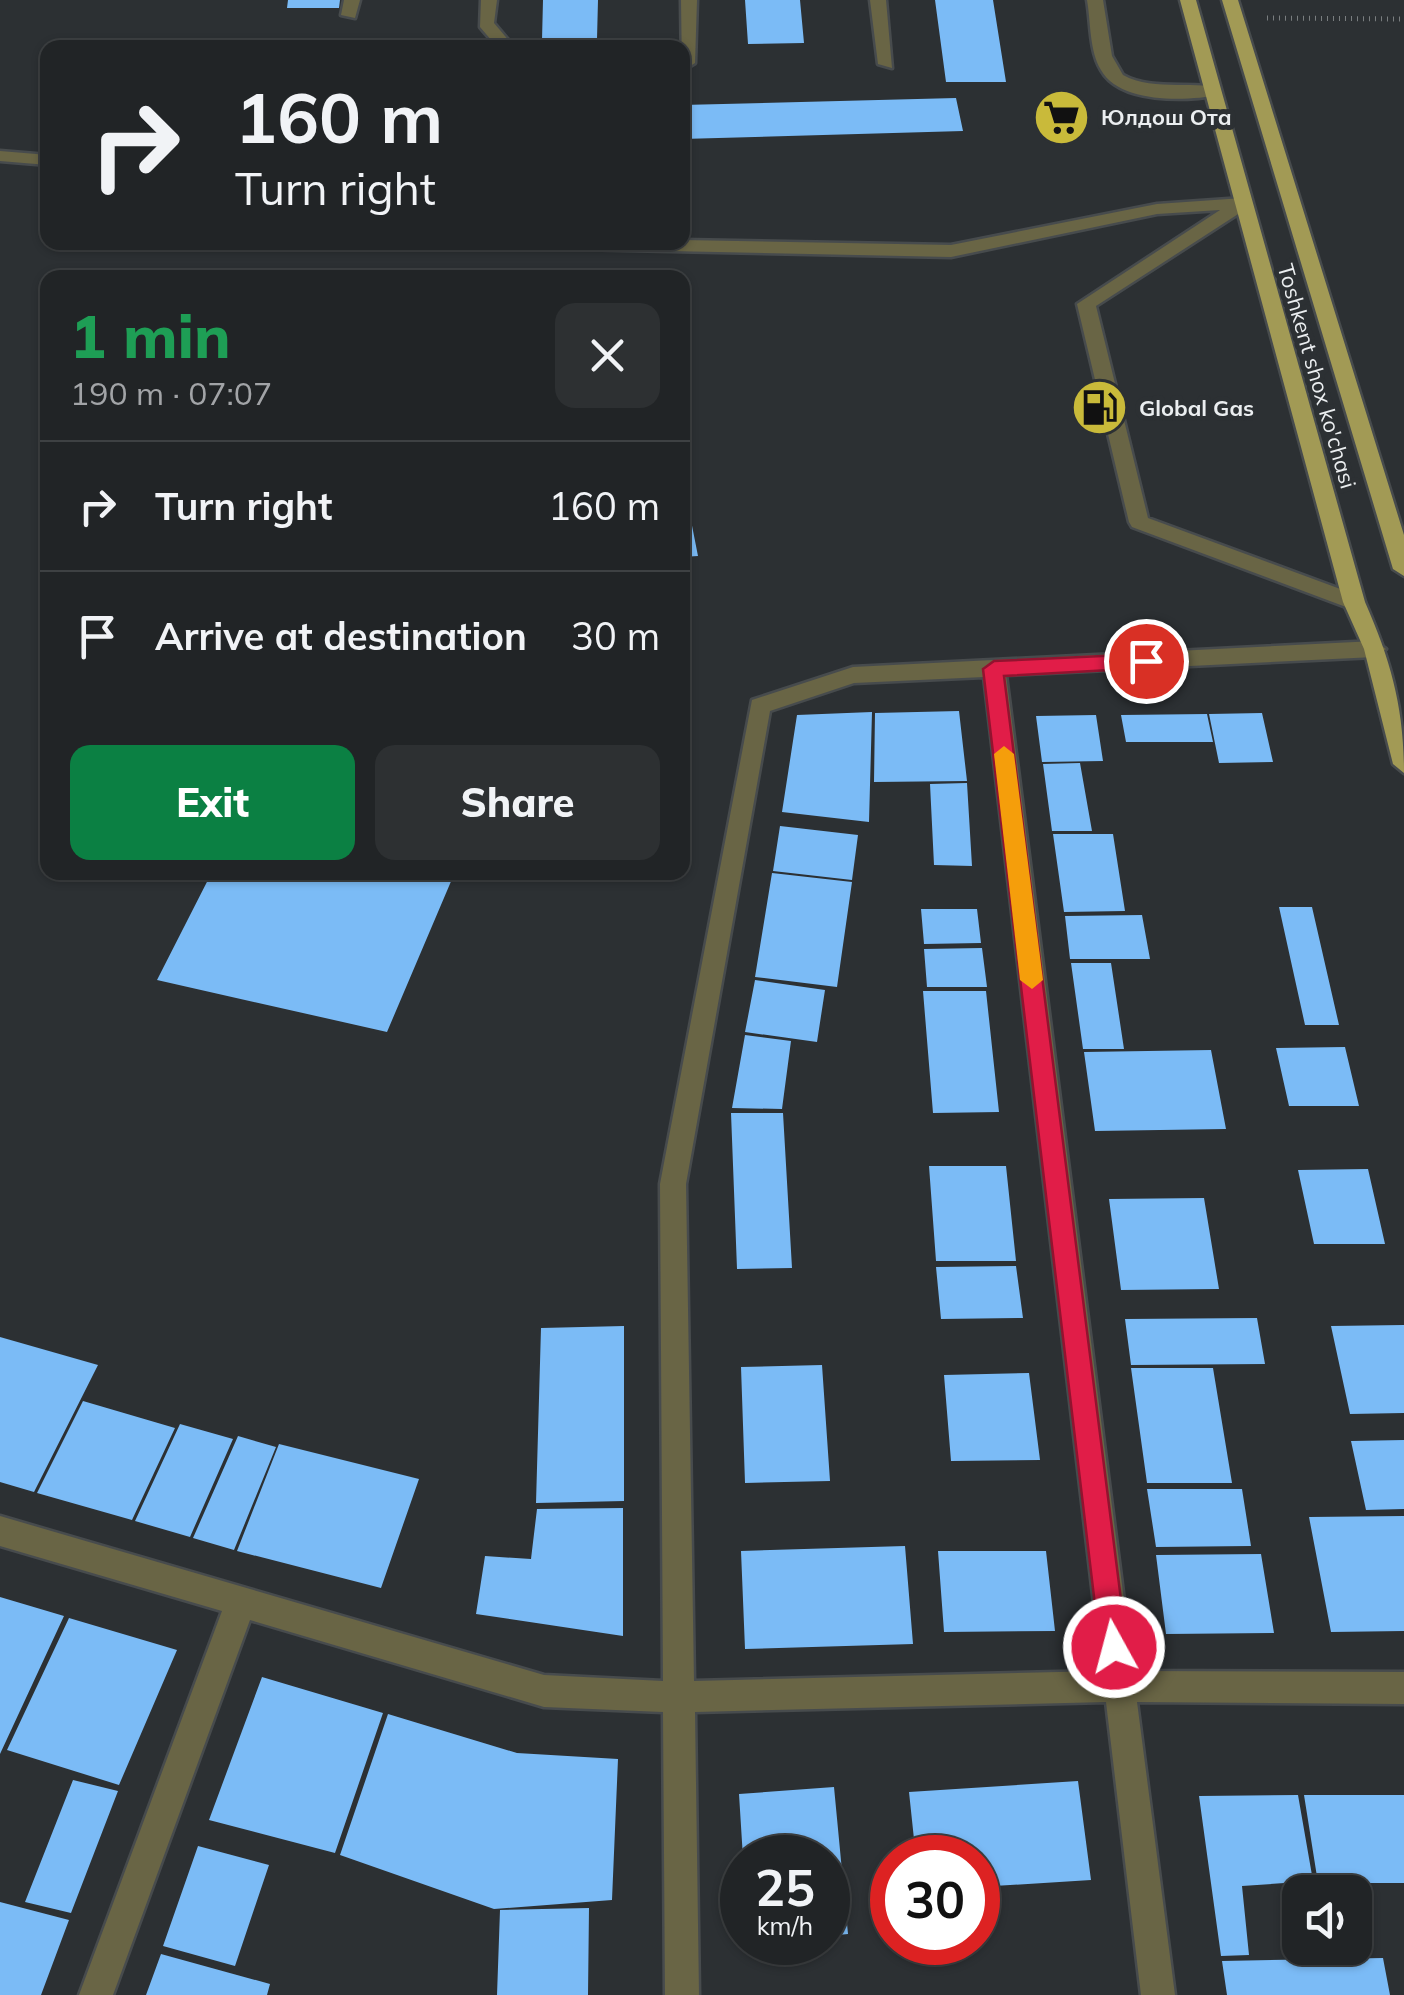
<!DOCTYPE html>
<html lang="en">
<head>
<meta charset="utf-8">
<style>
	:root { --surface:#212426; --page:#2d3032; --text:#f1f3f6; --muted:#a2a4a7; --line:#3e4143; --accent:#0b8043 }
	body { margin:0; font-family:Mulish,sans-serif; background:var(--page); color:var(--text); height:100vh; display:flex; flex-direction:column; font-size:38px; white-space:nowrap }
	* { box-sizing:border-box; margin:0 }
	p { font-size:32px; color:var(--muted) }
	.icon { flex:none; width:55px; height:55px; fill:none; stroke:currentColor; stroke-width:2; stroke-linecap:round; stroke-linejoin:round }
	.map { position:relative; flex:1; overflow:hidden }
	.sheet { position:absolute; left:40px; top:270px; width:650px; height:610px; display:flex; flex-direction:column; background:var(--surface); border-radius:20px; box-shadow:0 2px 8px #0004,0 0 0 2px var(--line) }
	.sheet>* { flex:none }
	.top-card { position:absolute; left:40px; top:40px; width:650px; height:210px; border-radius:20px; box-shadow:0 2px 8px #0004,0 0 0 2px var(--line); background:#212426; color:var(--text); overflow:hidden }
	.controls { position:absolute; left:1282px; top:1875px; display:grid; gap:20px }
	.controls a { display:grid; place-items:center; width:90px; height:90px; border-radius:20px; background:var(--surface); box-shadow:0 2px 8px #0004,0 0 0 2px var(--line); font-size:50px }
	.speed { position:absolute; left:720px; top:1835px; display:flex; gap:20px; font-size:50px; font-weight:700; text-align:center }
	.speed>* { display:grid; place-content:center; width:130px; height:130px; border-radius:50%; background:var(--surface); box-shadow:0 2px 8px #0004,0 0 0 2px var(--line); line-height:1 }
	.speed small { font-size:25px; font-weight:400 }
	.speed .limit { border:15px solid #d22; background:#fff; color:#111 }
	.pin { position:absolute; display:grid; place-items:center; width:85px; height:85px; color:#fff; margin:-42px; border:5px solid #fff; border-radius:50%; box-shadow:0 2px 10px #0007 }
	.me { position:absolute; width:110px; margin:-55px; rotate:353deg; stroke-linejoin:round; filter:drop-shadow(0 0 8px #0008) }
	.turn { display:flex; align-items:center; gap:35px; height:210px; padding:0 30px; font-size:45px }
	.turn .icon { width:130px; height:130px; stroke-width:2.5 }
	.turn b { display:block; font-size:70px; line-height:85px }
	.round { display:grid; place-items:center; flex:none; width:105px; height:105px; border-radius:20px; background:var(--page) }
	.head { display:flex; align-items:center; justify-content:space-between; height:170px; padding:0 30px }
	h1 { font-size:60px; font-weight:800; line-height:75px; color:#1e9e55 }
	.button { display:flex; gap:20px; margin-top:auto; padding:20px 30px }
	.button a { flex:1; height:115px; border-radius:20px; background:var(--accent); color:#fff; font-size:40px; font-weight:800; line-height:115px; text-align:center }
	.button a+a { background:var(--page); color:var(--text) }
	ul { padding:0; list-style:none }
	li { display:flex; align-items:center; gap:30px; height:130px; padding:0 30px; border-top:2px solid var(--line) }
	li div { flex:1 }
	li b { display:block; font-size:38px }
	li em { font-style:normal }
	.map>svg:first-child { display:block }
	.building { fill:#7bbbf6 }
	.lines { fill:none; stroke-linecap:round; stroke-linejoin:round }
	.service-casing { stroke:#474b4d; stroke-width:5 }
	.minor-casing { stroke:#474b4d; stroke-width:5 }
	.primary-casing { stroke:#474b4d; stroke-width:5 }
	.path { stroke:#7a7e80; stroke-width:5; stroke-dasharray:1 5; stroke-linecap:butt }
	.service { fill:#696545; fill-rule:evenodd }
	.minor { fill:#696545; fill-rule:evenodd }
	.primary { fill:#a29a55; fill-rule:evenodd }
	.route { fill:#e11d48; stroke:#92132f; stroke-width:2.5 }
	.slow { fill:#f59e0b }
	.labels { text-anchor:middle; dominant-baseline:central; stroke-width:10; stroke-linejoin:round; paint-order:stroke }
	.far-poi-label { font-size:22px; font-weight:bold; fill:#ebeef0; stroke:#2c3033; text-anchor:start }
	.far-street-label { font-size:22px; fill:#ebeef0; stroke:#2c3033 }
</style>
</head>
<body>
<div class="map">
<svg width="1404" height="1995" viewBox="0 0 1404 1995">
	<rect width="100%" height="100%" fill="#2c3033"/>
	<!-- building -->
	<path class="building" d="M288,0H340L339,8H287Z
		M543,0H598L597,39L542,40Z
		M745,0H800L804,43L748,44Z
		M935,0H993L1006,82H946Z
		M956,98L963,131L682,139V105Z
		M682,485H684L698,556L682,557Z
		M959,711L967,781L874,782L875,713Z
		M872,712L869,822L782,812L797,715Z
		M1262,713L1273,762L1219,763L1209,714Z
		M1207,714L1213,742H1126L1121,715Z
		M1096,715L1103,761L1042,762L1036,716Z
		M1080,763L1092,831H1052L1043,764Z
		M967,783L972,866L934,865L930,784Z
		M780,826L858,835L852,880L773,871Z
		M1053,834H1113L1125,911L1064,912Z
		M212,872H455L387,1032L157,980Z
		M772,873L852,882L837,987L755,977Z
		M1279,907H1312L1339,1025H1305Z
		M921,909H977L981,943L924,944Z
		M1142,915L1150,959H1070L1065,916Z
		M982,948L987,987H927L924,949Z
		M1071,963H1111L1124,1049H1083Z
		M755,980L825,990L817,1042L745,1032Z
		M923,991H986L999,1112L933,1113Z
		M745,1035L791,1041L782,1109L732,1108Z
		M1345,1047L1359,1106H1289L1276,1048Z
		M1211,1050L1226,1129L1095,1131L1084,1052Z
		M731,1113H783L792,1268L737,1269Z
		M929,1166H1006L1016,1261H936Z
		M1368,1169L1385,1244H1314L1298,1170Z
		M1204,1198L1219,1289L1121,1290L1109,1199Z
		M1016,1266L1023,1318L941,1319L936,1267Z
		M1257,1318L1265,1364L1131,1365L1125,1319Z
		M1404,1325V1413L1350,1414L1331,1326Z
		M624,1326V1501L536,1503L541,1328Z
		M0,1337L98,1365L34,1492L0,1482Z
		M822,1365L830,1481L745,1483L741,1367Z
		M1131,1368H1213L1232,1483H1147Z
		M1029,1373L1040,1460L951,1461L944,1375Z
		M83,1401L175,1428L132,1520L37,1493Z
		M180,1424L233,1439L190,1537L135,1521Z
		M238,1436L276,1447L234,1550L193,1538Z
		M1404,1440V1509L1366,1510L1351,1441Z
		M279,1444L419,1479L381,1588L237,1551Z
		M1147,1489H1242L1251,1546L1156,1547Z
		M623,1508V1636L476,1614L485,1556L531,1559L537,1509Z
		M1404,1516V1631L1331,1632L1309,1517Z
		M905,1546L913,1644L745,1649L741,1551Z
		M938,1551H1046L1055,1631L944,1632Z
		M1261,1554L1274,1633L1166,1634L1156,1555Z
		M0,1597L64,1616L0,1754Z
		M69,1618L177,1650L119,1785L7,1750Z
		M262,1677L383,1713L335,1853L209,1820Z
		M388,1714L517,1753L618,1759L612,1900L494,1909L340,1855Z
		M73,1780L118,1791L71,1913L25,1902Z
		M1078,1781L1091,1880L978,1887V1858H916L909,1792Z
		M834,1787L848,1934L828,1936V1858H743L739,1794Z
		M1298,1795L1313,1881L1242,1886L1249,1955L1221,1956L1199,1796Z
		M1304,1795H1404V1883H1318Z
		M198,1846L269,1865L235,1966L163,1946Z
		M0,1902L69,1920L41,1995H0Z
		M589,1908L588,1995H497L500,1910Z
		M161,1954L270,1984L267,1995H146Z
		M1383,1958L1390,1995H1227L1222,1961Z"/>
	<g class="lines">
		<defs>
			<path id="service" d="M344,0H360L355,18L341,15Z
				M481,0H497L494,23L515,48H498L480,27Z
				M681,0H697L695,63L682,71Z
				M870,0H886L892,68L878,64Z
				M1087,0H1103L1112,56L1123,75C1154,93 1203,78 1221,91L1219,95C1186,101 1120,104 1101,70C1089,50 1091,22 1087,0Z
				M0,151L48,155V165L0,161Z
				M1243,198L1249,199V207L1096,306L1148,518L1362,597L1365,602L1354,610L1132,527L1129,522L1077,304L1220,210L1157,214L951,257L530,248L521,242L682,240L951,245L1157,204Z"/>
			<path id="minor" d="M1375,641L1386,649L1375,657L1006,675L1133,1671L1404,1672V1704L1137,1702L1175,1995H1141L1106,1702L695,1712L699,1995H665L663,1712L544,1707L250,1620L113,1995H79L222,1611L0,1546V1516L544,1675L663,1681L660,1184L752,700L853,667ZM984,677L1102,1671L694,1681L686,1184L770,711L854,683Z"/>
			<path id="primary" d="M1180,0H1196L1365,602C1391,661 1404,708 1404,773L1393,764L1364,649L1343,602Z
				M1222,0H1238L1404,535V576L1393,569Z"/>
		</defs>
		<!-- service casing -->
		<use href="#service" class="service-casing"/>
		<!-- minor casing -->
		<use href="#minor" class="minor-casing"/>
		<!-- primary casing -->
		<use href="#primary" class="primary-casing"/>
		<!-- path -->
		<path class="path" d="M1267,18L1404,19"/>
		<!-- service -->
		<use href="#service" class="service"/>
		<!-- minor -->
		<use href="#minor" class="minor"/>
		<!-- primary -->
		<use href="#primary" class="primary"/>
	</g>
	<!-- route -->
	<path class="route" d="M1146,654L1156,661L1146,668L1004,676L1127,1647L1123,1657L1114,1661L1104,1657L1100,1647L983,669L994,661Z"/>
	<!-- slow -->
	<path class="slow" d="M1004,746L1014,754L1043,980L1032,989L1020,980L994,754Z"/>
	<!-- icons -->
	<defs>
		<symbol id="supermarket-disc" viewBox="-11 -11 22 22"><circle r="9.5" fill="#c9ba3a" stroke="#2c3033"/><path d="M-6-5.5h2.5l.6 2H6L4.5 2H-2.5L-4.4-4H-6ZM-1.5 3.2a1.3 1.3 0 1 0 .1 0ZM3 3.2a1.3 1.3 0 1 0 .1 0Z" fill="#111"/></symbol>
		<symbol id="fuel-disc" viewBox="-11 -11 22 22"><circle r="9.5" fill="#c9ba3a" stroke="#2c3033"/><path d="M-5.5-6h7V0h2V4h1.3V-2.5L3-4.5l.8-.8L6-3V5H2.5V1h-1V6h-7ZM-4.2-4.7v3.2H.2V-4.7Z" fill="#111"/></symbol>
	</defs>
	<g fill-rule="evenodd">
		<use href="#supermarket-disc" x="1030" y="86" width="63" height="63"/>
		<use href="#fuel-disc" x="1068" y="376" width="63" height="63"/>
	</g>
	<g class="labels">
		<!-- far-poi labels -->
		<g class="far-poi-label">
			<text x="1101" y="117">Юлдош Ота</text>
			<text x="1139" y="408">Global Gas</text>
		</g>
		<!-- far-street labels -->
		<g class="far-street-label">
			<text transform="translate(1317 376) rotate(74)">Toshkent shox ko'chasi</text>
		</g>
	</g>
</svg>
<div class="controls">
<a><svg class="icon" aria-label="sound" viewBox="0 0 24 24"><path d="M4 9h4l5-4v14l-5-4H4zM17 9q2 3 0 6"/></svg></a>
</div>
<div class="speed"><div>25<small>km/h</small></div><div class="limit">30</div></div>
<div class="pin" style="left:1146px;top:661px;background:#d93025"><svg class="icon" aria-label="arrive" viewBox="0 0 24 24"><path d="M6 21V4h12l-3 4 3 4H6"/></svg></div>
<svg class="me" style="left:1114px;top:1647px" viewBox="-20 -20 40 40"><circle r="17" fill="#e11d48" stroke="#fff" stroke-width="3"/><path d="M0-11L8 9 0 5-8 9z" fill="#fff"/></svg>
<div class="top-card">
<div class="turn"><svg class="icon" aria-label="right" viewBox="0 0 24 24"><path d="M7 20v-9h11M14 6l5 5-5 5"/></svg><div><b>160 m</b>Turn right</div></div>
</div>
<section class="sheet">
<div class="head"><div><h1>1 min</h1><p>190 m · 07:07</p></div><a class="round"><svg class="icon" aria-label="close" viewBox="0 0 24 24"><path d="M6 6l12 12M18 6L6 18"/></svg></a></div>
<ul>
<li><svg class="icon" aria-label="right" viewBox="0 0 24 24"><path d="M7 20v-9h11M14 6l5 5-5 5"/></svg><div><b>Turn right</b></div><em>160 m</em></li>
<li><svg class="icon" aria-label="arrive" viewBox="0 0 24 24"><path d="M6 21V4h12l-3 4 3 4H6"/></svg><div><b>Arrive at destination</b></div><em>30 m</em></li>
</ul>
<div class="button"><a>Exit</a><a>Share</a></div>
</section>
</div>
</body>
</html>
